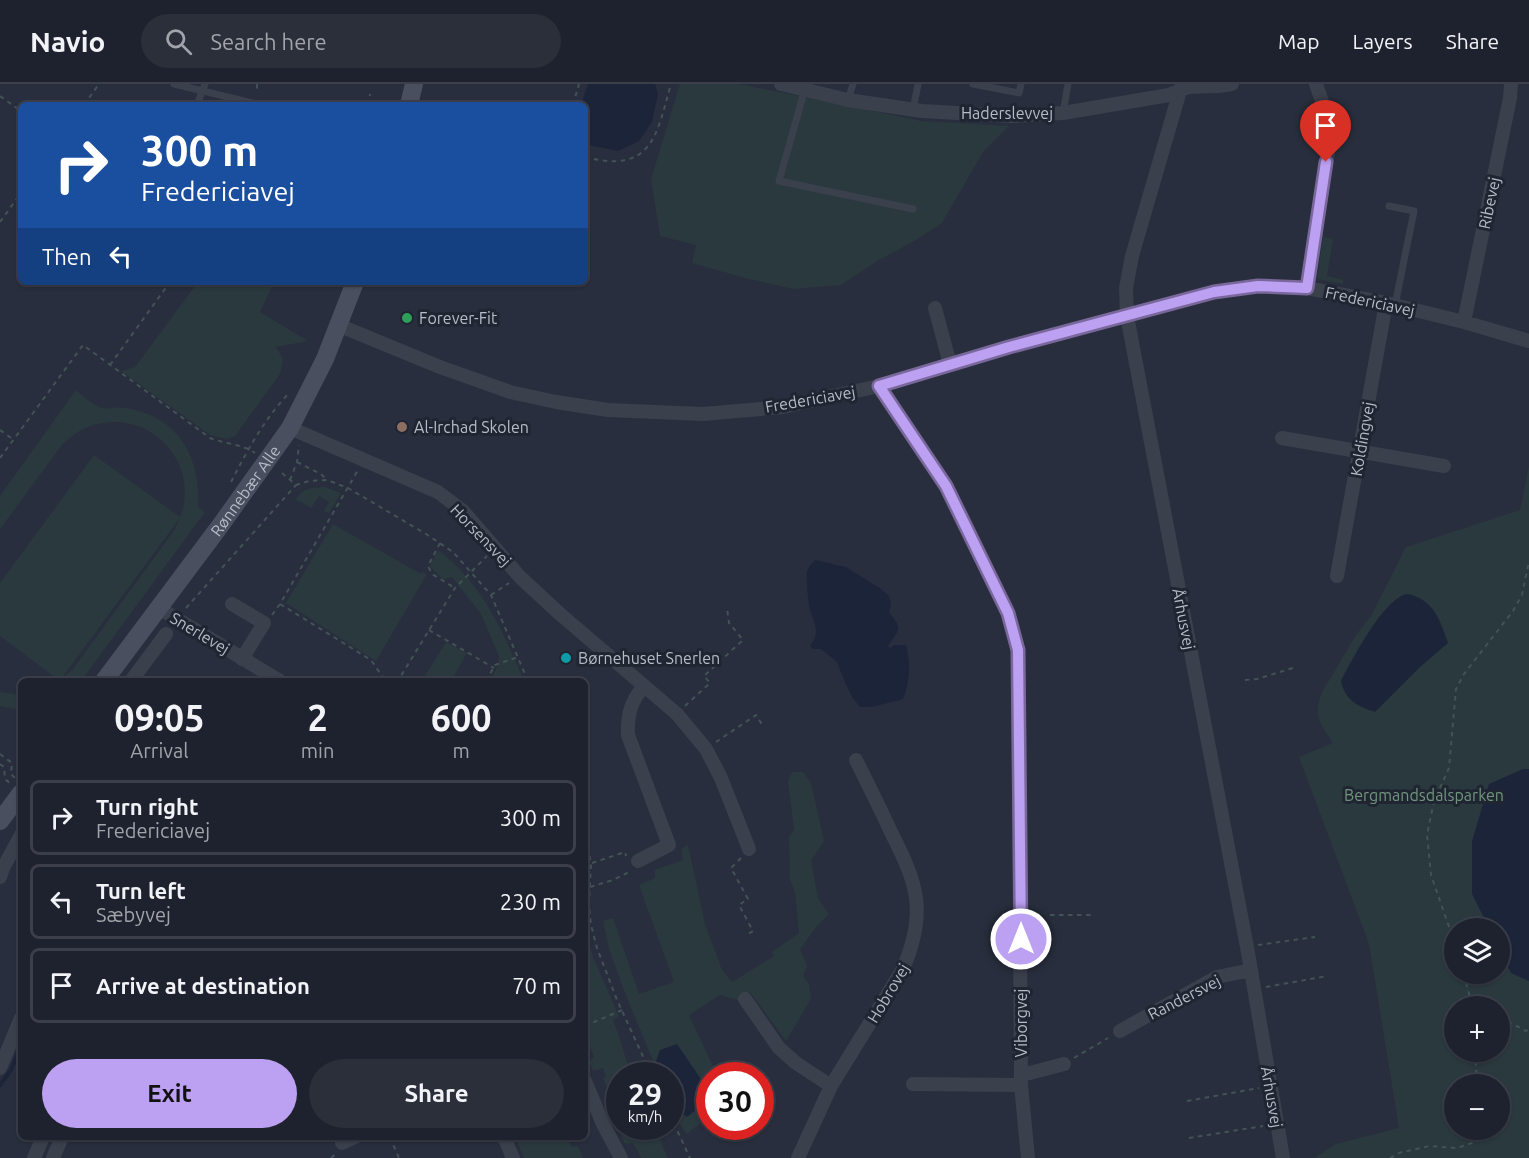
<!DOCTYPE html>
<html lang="en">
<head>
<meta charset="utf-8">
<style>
	:root { --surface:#1e222e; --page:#2b2f3a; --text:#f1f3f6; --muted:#a1a4aa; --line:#3c3f4a; --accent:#bca0f2 }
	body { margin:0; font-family:Ubuntu,sans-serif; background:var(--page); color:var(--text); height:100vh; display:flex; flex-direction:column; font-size:22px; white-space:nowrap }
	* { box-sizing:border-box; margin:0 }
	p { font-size:20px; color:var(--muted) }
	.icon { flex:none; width:33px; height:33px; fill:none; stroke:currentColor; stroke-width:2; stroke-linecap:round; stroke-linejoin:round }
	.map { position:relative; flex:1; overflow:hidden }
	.drawer { position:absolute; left:18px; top:594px; width:570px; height:462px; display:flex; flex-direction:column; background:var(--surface); border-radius:9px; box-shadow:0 2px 4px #0004,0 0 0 2px var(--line) }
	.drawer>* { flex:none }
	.top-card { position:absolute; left:18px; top:18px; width:570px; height:183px; border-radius:9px; box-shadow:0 2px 4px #0004,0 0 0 2px var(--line); background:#1a4fa0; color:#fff; overflow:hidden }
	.controls { position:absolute; left:1444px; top:834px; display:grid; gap:12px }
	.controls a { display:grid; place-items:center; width:66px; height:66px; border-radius:50%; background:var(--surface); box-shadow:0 2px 4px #0004,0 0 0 2px var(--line); font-size:30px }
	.speed { position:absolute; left:606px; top:978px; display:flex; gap:12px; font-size:30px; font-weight:700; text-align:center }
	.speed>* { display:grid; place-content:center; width:78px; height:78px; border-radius:50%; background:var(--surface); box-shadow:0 2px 4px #0004,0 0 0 2px var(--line); line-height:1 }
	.speed small { font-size:15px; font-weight:400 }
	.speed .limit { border:9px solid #d22; background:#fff; color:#111 }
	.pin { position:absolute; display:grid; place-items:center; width:51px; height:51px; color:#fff; margin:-62px -26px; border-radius:50% 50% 50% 0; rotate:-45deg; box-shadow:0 0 6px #0007 }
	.pin .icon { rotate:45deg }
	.me { position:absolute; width:66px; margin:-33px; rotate:0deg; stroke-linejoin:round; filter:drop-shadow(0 0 4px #0008) }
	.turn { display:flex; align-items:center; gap:21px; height:126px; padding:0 24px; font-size:27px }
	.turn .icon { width:78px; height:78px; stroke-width:2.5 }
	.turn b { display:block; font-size:42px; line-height:51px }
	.then { display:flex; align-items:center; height:57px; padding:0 24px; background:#0003; gap:12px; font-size:22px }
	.eta { display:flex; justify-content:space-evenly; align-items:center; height:102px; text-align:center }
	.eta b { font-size:36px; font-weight:700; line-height:42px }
	.action { display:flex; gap:12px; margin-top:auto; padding:12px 24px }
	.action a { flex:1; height:69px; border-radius:36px; background:var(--accent); color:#111; font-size:24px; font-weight:700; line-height:69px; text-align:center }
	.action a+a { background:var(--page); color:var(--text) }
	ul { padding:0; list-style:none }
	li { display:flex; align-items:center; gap:18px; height:75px; margin:0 12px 9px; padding:0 12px; border:3px solid var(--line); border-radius:9px }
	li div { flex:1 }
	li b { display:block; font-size:22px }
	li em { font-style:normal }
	header { display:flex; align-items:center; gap:36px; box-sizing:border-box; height:84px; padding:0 30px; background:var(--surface); border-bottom:2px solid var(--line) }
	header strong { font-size:28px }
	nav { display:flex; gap:33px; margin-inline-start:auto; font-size:21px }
	.search { width:420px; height:54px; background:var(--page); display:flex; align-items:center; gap:15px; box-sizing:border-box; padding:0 21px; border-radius:33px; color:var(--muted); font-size:22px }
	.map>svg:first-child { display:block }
	.green { fill:#2a393e; fill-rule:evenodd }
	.water { fill:#1c243a }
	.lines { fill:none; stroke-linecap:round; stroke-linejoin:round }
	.stream { stroke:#1c243a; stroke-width:4 }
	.path { stroke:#435256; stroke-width:2; stroke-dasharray:4.5 4.5; stroke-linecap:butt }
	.lane { stroke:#3b404d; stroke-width:7 }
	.street { stroke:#3b404d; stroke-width:14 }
	.secondary { stroke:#4a4f60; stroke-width:18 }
	.route-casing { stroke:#7a689d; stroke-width:15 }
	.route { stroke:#bca0f2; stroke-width:10 }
	.leisure-dot { fill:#2e9e5b; stroke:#202532; stroke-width:2 }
	.education-dot { fill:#8d6e63; stroke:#202532; stroke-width:2 }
	.culture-dot { fill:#0f9aa8; stroke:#202532; stroke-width:2 }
	.labels { text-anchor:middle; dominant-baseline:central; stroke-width:6; stroke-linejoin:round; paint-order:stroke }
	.street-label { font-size:16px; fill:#b8bcc8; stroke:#202532 }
	.poi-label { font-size:16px; fill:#b8bcc8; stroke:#202532; text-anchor:start }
	.park-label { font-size:16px; fill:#71967e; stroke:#202532 }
</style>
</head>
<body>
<header>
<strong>Navio</strong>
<div class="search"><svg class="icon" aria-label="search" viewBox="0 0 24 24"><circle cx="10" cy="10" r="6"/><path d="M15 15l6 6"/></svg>Search here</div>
<nav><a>Map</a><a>Layers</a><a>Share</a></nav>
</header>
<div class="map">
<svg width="1529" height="1074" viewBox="0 0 1529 1074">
	<rect width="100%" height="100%" fill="#282e3d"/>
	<!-- green -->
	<path class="green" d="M680,0H740L922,37L1009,42L983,68L942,139L916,156L877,177L841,201L793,205L745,194L692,179L696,161L660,152L651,95Z
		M1323,153L1333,155L1327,192L1343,196V200L1317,195Z
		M198,198H274L260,228L308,257L276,263L283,275L280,290L235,352L227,355L210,351L121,287L135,283Z
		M76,306C82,311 96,324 103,324C106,325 109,324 112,324C120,323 128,324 135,326C182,337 201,378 198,423L205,428L81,597H60L0,552V499L94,371L180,433C186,420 186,403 182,388C171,353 134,331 98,340C83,343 72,351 62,361L0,445V412ZM180,434L175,445L73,585L61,595Z
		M1529,382V1074H1314L1336,1060L1399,1044L1369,860L1299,673L1333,659C1320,639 1313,633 1322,608L1356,551L1371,532L1406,463L1520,426ZM1455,844H1500V890H1455ZM1455,922H1500V968H1455ZM1455,1000H1500V1046H1455Z
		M325,403L341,409L329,429L324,427L329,418L319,412L311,424L296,415C304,403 311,404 325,403Z
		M333,440L421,490L422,488L427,490L376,577L286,519Z
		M438,466C482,499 503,547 524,597H490L498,582L499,572L481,530L452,493L443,496L430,482Z
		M446,558L467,569L451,597H422Z
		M0,608L21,611V626L0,622Z
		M792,688H803L811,699L824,757L811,777L818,814L829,830L817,842L800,865L807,882L803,892L809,900L811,915L786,957L750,908L737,916L720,911L689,931L717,991L710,992L709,1032L687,1050C678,1038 671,1028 671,1014L675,1024L703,1020L656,977L662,991H659L627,914L609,865L603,837L613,834L639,910L674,898L639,801L655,794V786L683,776L681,765L688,761L705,840L722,886L732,898L774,872L772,868L799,849L795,808L790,796L789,753L794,745L788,697Z
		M585,827L586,846L593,873L619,932L613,936L619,952L631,991L620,992L619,1033L603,994L606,993L603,984L593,987L589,978L594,973L585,950Z
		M622,1043H654L668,1074H641L633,1059L625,1060L618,1045Z
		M515,1053H567L572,1063L578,1062L583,1074H524Z"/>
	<!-- water -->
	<path class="water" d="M588,0H655L658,10L652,38L639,57L618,67L593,62L585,59V21H581Z
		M815,476L846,483L881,505L889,512L891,521L889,528C903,546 900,544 888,562L890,564L895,561H906C911,579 910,598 903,615L872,623H860L852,613L844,596L837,578L821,565H813L810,561C823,547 811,535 809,521C808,515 806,492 807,488C808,483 812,479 815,476Z
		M1408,510C1434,516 1440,536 1448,559L1420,583L1375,628C1357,622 1345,616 1341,597C1352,576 1385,512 1408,510Z
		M1523,685H1529V897L1511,889L1500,867V844H1489L1472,810V757L1489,700Z
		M677,960L705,1001L703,1020L687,1033C667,1019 670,1014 670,992L662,991L656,977L660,966Z"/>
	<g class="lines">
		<!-- stream -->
		<path class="stream" d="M0,1001L11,986L21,962"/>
		<!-- path -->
		<path class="path" d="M257,0V9
			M0,12L21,27
			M84,21L99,0
			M369,21L370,10
			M573,21L579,0
			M585,73C652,90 656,53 671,0
			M0,138L21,109
			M110,281L170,198
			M0,346L14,356
			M0,374L83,261L210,354C225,360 242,360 255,369
			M297,378L321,390L327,396
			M282,389L296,401L309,397L327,396L348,404L426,450L453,468L491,511L528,597
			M290,396L297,378L299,361
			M231,398C248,365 265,334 290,308
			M440,459L428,482L432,490L455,504
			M491,511L509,499
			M280,520L371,576L382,592L391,597
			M186,524L296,401
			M272,531L280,520L358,386
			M429,546L494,584
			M1245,596L1257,595L1296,583
			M395,597L399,595L455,504L487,472
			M486,597L495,581L518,573
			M685,622L710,599L704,592L743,556L729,539L727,524
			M716,658L756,631L763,642
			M0,670L12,679L11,690L16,695
			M0,680L4,683L5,695L10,699
			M585,745L591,780L589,821L591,841L597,864L617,916L652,992
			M741,774L731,784L748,815L739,821L753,847L746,851
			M592,779L625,768L626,772
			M590,803L613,796L631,787
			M1050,831H1095
			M1455,860L1431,791L1427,751L1434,717L1449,684L1456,605L1464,590L1513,527L1522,511L1529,477
			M1258,861L1315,853
			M1464,890L1472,922
			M1266,903L1327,892
			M1472,918L1480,922
			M1500,933L1526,947L1529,945
			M585,942L622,926
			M1475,968L1477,1000
			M1074,974L1108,954
			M1187,1017L1259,1004
			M670,1031L690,1074
			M390,1053L399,1074
			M1189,1054L1263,1042
			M331,1074L337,1069
			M1390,1074L1399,1069L1429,1062L1457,1064L1475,1058L1480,1046"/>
		<!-- lane -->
		<path class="lane" d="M174,0L257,20
			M973,0L1019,9L1021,0
			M805,5L779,97L913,125
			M848,16L853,0
			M151,21H152
			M197,21L205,0
			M913,26L918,0
			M1063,29L1068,0
			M1389,122L1414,127L1395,221"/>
		<!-- street -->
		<path class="street" d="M781,0L848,16L922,27L1012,32L1063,29L1169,11L1188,3L1218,2L1232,0
			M1182,0L1132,172L1126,204L1127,232L1247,863L1283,1074
			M1307,204L1330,56L1327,32L1316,0
			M935,224L950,280
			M1464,238L1510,14L1511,0
			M338,241L440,283L510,308L556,318L608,326L703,330L783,323L879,302L1009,263L1214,208L1258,202L1307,204L1386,219L1464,238L1529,257
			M879,302L946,402L1008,529L1018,566L1021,1001L1028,1074
			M290,344L438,408L463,427L520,493L560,530L677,630L706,665L721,694L749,765
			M1282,354L1444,382
			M1337,492L1386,219
			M232,520L264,539L242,575
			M159,524L280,597
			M131,597L166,550
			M638,777L669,761L628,651C627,631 631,617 644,602
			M0,793L3,784L21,751
			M745,915L779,964L796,979L831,1002
			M1120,947L1217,893L1251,886
			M0,984L21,934
			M1022,991L1064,980
			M585,997L603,1040L621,1074
			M913,1000L1021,1001
			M504,1053L513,1074
			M342,1059L355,1053
			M34,1074L43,1053
			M53,1074L62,1053
			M798,1074L831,1002L903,885C927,828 918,801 891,748C880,724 868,700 856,676"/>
		<!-- secondary -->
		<g class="secondary">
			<path d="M409,21L414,0"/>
			<path id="s1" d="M104,597L220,442L290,344L325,275L355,198"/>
			<path d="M0,737L21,709"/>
		</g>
	</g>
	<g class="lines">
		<defs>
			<path id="route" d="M1021,855L1018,566L1008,529L946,402L879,302L1009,263L1214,208L1258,202L1307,204L1326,78"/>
		</defs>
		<!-- route casing -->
		<use href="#route" class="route-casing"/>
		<!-- route -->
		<use href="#route" class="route"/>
	</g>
	<!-- markers -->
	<circle class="leisure-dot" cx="407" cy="234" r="6"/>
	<circle class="education-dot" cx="402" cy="343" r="6"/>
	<circle class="culture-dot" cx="566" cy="574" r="6"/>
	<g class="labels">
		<!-- street labels -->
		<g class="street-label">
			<text x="1007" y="29">Haderslevvej</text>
			<text transform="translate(1489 119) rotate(-78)">Ribevej</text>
			<text transform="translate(1370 217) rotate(12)">Fredericiavej</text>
			<text transform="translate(810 315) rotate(-10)">Fredericiavej</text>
			<text transform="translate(1362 355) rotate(-80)">Koldingvej</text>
			<text stroke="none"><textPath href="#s1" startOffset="237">Rønnebær Alle</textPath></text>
			<text transform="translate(481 451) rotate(46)">Horsensvej</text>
			<text transform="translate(1184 535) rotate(79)">Århusvej</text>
			<text transform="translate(200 549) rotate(31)">Snerlevej</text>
			<text transform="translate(888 909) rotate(-59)">Hobrovej</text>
			<text transform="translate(1184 913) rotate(-27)">Randersvej</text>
			<text transform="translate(1021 939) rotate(-90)">Viborgvej</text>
			<text transform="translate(1272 1013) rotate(80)">Århusvej</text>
		</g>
		<!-- poi labels -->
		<g class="poi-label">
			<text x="419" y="234">Forever-Fit</text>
			<text x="414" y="343">Al-Irchad Skolen</text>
			<text x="578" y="574">Børnehuset Snerlen</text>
		</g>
		<!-- park labels -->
		<g class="park-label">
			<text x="1424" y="711">Bergmandsdalsparken</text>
		</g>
	</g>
</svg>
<div class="controls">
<a><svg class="icon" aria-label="layers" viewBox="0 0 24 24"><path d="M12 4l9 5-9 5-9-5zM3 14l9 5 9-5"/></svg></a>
<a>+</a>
<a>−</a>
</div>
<div class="speed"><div>29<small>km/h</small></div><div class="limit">30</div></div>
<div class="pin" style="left:1326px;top:78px;background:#d93025"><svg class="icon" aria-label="arrive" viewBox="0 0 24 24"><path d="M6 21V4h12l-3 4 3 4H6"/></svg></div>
<svg class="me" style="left:1021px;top:855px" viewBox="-20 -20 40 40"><circle r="17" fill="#bca0f2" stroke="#fff" stroke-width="3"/><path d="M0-11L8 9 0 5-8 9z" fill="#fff"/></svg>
<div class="top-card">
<div class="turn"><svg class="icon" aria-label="right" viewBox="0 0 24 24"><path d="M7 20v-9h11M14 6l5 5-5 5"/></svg><div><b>300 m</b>Fredericiavej</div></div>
<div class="then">Then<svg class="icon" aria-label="left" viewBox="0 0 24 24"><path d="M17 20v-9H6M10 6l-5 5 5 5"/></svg></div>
</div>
<section class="drawer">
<div class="eta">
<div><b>09:05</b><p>Arrival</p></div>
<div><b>2</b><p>min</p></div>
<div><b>600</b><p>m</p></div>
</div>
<ul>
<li><svg class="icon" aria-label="right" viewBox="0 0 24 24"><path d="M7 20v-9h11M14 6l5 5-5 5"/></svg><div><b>Turn right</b><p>Fredericiavej</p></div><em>300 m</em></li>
<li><svg class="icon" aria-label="left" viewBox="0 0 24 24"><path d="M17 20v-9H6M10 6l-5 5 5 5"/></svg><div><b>Turn left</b><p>Sæbyvej</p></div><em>230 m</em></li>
<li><svg class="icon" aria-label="arrive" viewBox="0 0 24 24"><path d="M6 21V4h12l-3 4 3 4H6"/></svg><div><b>Arrive at destination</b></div><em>70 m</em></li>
</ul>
<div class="action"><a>Exit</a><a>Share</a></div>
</section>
</div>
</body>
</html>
